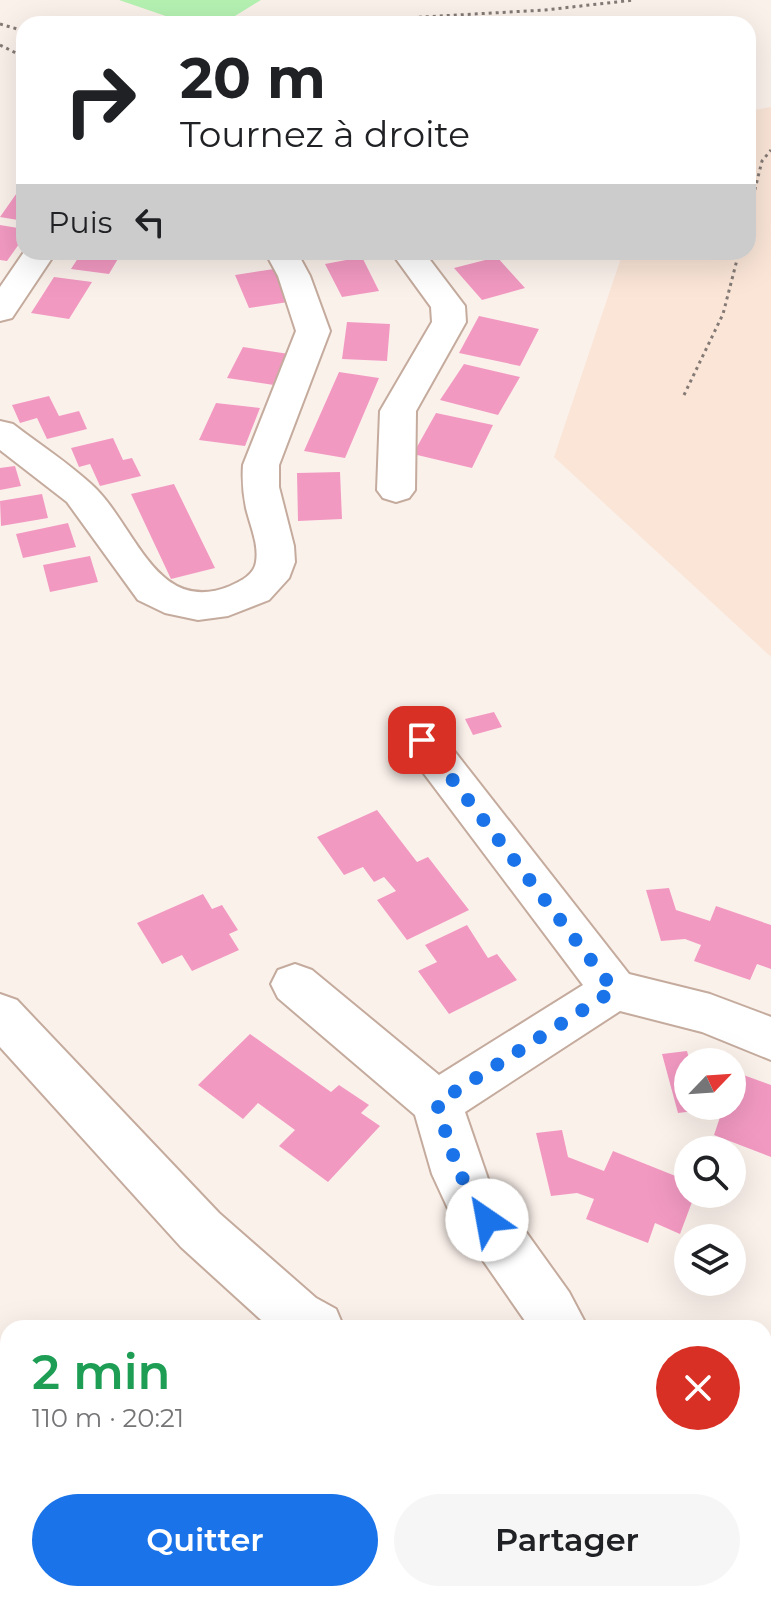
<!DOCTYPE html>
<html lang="fr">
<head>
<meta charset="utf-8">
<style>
	:root { --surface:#fff; --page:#f6f6f6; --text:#202124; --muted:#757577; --accent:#1a73e8 }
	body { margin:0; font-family:Montserrat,sans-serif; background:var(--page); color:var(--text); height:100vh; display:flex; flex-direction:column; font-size:30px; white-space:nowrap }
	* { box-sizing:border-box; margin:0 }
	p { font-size:26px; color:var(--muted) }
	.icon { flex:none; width:44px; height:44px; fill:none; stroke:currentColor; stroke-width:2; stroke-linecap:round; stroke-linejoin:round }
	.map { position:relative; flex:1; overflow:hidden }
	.panel { position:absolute; left:0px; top:1320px; width:772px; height:282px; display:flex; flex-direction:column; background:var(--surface); border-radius:24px 24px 0 0; box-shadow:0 8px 32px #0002 }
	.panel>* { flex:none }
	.hud { position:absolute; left:16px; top:16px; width:740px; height:244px; border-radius:24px; box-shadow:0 8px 32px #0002; background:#fff; color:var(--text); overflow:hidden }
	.needle { width:52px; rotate:65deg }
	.controls { position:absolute; left:674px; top:1048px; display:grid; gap:16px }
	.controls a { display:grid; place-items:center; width:72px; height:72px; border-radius:50%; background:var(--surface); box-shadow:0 8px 32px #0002; font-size:40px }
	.pin { position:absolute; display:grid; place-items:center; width:68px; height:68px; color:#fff; margin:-34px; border-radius:16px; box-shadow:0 4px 12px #0006 }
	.me { position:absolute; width:88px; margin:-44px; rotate:327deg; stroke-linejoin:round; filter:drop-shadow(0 0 6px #0008) }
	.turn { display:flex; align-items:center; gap:28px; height:168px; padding:0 32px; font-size:36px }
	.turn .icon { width:104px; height:104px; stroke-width:2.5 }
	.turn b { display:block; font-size:56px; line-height:68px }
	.then { display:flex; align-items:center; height:76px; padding:0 32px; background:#0003; gap:16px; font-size:30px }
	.round { display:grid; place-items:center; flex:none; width:84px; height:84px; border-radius:42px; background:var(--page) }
	.summary { display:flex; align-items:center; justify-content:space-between; height:136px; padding:0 32px }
	h1 { font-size:48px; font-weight:600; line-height:60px; color:#1e9e55 }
	.cta { display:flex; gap:16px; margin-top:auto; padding:16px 32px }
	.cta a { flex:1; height:92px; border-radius:48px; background:var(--accent); color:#fff; font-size:32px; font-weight:600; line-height:92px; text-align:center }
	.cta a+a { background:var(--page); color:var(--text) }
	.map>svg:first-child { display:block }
	.industrial { fill:#fae5d7 }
	.green { fill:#b5f2b2 }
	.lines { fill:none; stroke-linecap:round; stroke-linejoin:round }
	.stream { fill:#48d3df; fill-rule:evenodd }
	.building { fill:#f299c2 }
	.minor-casing { stroke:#c4ab9d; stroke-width:4 }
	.secondary-casing { stroke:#c4ab9d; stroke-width:4 }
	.path { stroke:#847a75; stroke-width:3; stroke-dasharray:3 4; stroke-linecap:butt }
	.minor { fill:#fff; fill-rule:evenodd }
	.secondary { fill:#fff; fill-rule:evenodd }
	.route { stroke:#1a73e8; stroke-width:14; stroke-dasharray:0 25.2 }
</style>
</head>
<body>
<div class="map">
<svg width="771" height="1601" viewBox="0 0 771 1601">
	<rect width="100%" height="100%" fill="#fbf1eb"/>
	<!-- industrial -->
	<path class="industrial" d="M771,107V657L554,457L623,252H748V111Z
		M0,1507L8,1512V1594H130L140,1601H0Z"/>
	<!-- green -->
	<path class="green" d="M119,0H261L222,24H189Z"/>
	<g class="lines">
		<!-- stream -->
		<path class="stream" d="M0,1459L8,1463V1481L0,1477Z
			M181,1594H204L208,1601H185Z"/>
	</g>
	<!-- building -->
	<path class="building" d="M21,187L24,188V221L0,217Z
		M0,225L24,229V237L7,261L0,260Z
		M82,252H122L109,274L71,269Z
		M362,257L379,291L342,297L325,264Z
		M497,257L525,288L482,300L454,268Z
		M274,269L288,302L249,308L235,275Z
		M54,277L92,282L69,319L31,313Z
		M479,316L539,329L520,366L459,353Z
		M347,322L390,324L387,361L342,359Z
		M243,347L289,354L274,385L227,378Z
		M464,364L520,377L498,415L440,400Z
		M339,372L379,378L345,458L304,451Z
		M49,396L59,416L79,411L87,429L47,439L37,418L20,423L12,405Z
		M216,403L260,408L245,446L199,440Z
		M436,413L493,425L472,468L413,454Z
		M113,438L123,460L132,458L141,476L100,486L90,464L79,467L71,448Z
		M15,466L21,486L0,490V468Z
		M340,472L342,519L298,521L297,473Z
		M174,484L215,568L171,579L131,494Z
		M42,494L48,518L1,526L0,501Z
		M68,523L76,547L23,558L16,534Z
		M90,556L98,582L50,592L43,565Z
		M494,712L502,727L473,735L465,719Z
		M377,810L417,862L428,857L469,910L407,940L377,900L396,891L384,877L374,882L363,867L344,875L317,837Z
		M669,888L676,910L710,921L716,906L771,925V969L757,964L750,980L694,961L701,945L685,939L661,941L646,890Z
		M203,894L212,909L222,905L238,930L229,934L239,950L192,971L182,955L162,964L137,923Z
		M467,925L488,958L497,954L517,980L449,1014L418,971L437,962L425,945Z
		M250,1034L331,1092L339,1085L369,1105L361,1113L380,1126L328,1182L279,1146L295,1130L258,1103L243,1119L198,1085Z
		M687,1051L690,1062L688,1106H732V1088L738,1073L771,1085V1157L714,1135L720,1117L703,1110L678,1113L662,1054Z
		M562,1130L568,1157L604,1171L613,1151L688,1181V1194H695L680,1234L655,1223L648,1243L586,1219L594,1199L577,1193L551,1196L536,1133Z
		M764,1341H771V1418H767L764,1407Z
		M465,1594H521L520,1601H488Z"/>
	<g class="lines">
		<defs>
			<path id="minor" d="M24,252H56L12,318L0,321V287Z
				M265,252H297L310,276L330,331L279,465V487L294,546L295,562L289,578L269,600L228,616L198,620L165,613L138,600L67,502L0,450V421L13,424C39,444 67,462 91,484C135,523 155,617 230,586C241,581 254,575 256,562C259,544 250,525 246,508C243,493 242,480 243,465L296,331L278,276Z
				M391,252H424L465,306L466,322L416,411L415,490L409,498L396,502L383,498L377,490L380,411L432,322L431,307Z
				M422,724L437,729L629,974L710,994L771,1017V1060L702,1032L620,1011L465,1112L488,1179L569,1292L588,1328H530L450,1213L432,1174L415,1115L278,998L271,984L278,970L295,964L312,970L439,1075L583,985L407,751L401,740L407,729Z"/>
			<path id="secondary" d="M0,994L17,1000L219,1213L316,1298L336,1309L344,1328H270L181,1247L0,1047Z
				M764,1508L771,1510V1570L764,1568Z"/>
		</defs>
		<!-- minor casing -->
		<use href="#minor" class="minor-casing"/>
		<!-- secondary casing -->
		<use href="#secondary" class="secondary-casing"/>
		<!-- path -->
		<path class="path" d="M0,24L24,31
			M300,24L545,10L634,0
			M0,45L24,57
			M748,217L762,161L771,150
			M684,395L723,314L739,252"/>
		<!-- minor -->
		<use href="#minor" class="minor"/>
		<!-- secondary -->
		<use href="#secondary" class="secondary"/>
	</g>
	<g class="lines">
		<!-- route -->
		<path class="route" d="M422,740L614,990L437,1103C449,1145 460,1184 487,1220"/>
	</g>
</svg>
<div class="controls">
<a><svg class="needle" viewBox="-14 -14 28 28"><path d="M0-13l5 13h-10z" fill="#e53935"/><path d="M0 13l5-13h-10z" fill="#757577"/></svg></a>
<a><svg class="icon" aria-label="search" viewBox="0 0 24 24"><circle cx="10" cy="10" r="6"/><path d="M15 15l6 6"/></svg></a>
<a><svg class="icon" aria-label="layers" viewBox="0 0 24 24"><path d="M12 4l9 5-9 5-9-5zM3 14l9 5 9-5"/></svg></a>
</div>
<div class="pin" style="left:422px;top:740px;background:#d93025"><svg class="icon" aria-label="arrive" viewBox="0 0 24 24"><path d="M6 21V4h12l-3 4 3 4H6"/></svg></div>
<svg class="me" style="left:487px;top:1220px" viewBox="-20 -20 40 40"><circle r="19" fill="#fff"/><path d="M0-13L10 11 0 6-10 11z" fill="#1a73e8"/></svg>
<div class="hud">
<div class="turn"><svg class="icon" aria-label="right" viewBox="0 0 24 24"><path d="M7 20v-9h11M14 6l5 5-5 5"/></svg><div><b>20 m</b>Tournez à droite</div></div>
<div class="then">Puis<svg class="icon" aria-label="left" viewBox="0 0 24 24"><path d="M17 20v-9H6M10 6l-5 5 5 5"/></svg></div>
</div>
<section class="panel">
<div class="summary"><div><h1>2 min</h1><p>110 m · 20:21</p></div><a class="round" style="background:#d93025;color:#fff"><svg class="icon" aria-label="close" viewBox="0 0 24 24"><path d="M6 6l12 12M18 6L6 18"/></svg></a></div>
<div class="cta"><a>Quitter</a><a>Partager</a></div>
</section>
</div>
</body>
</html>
